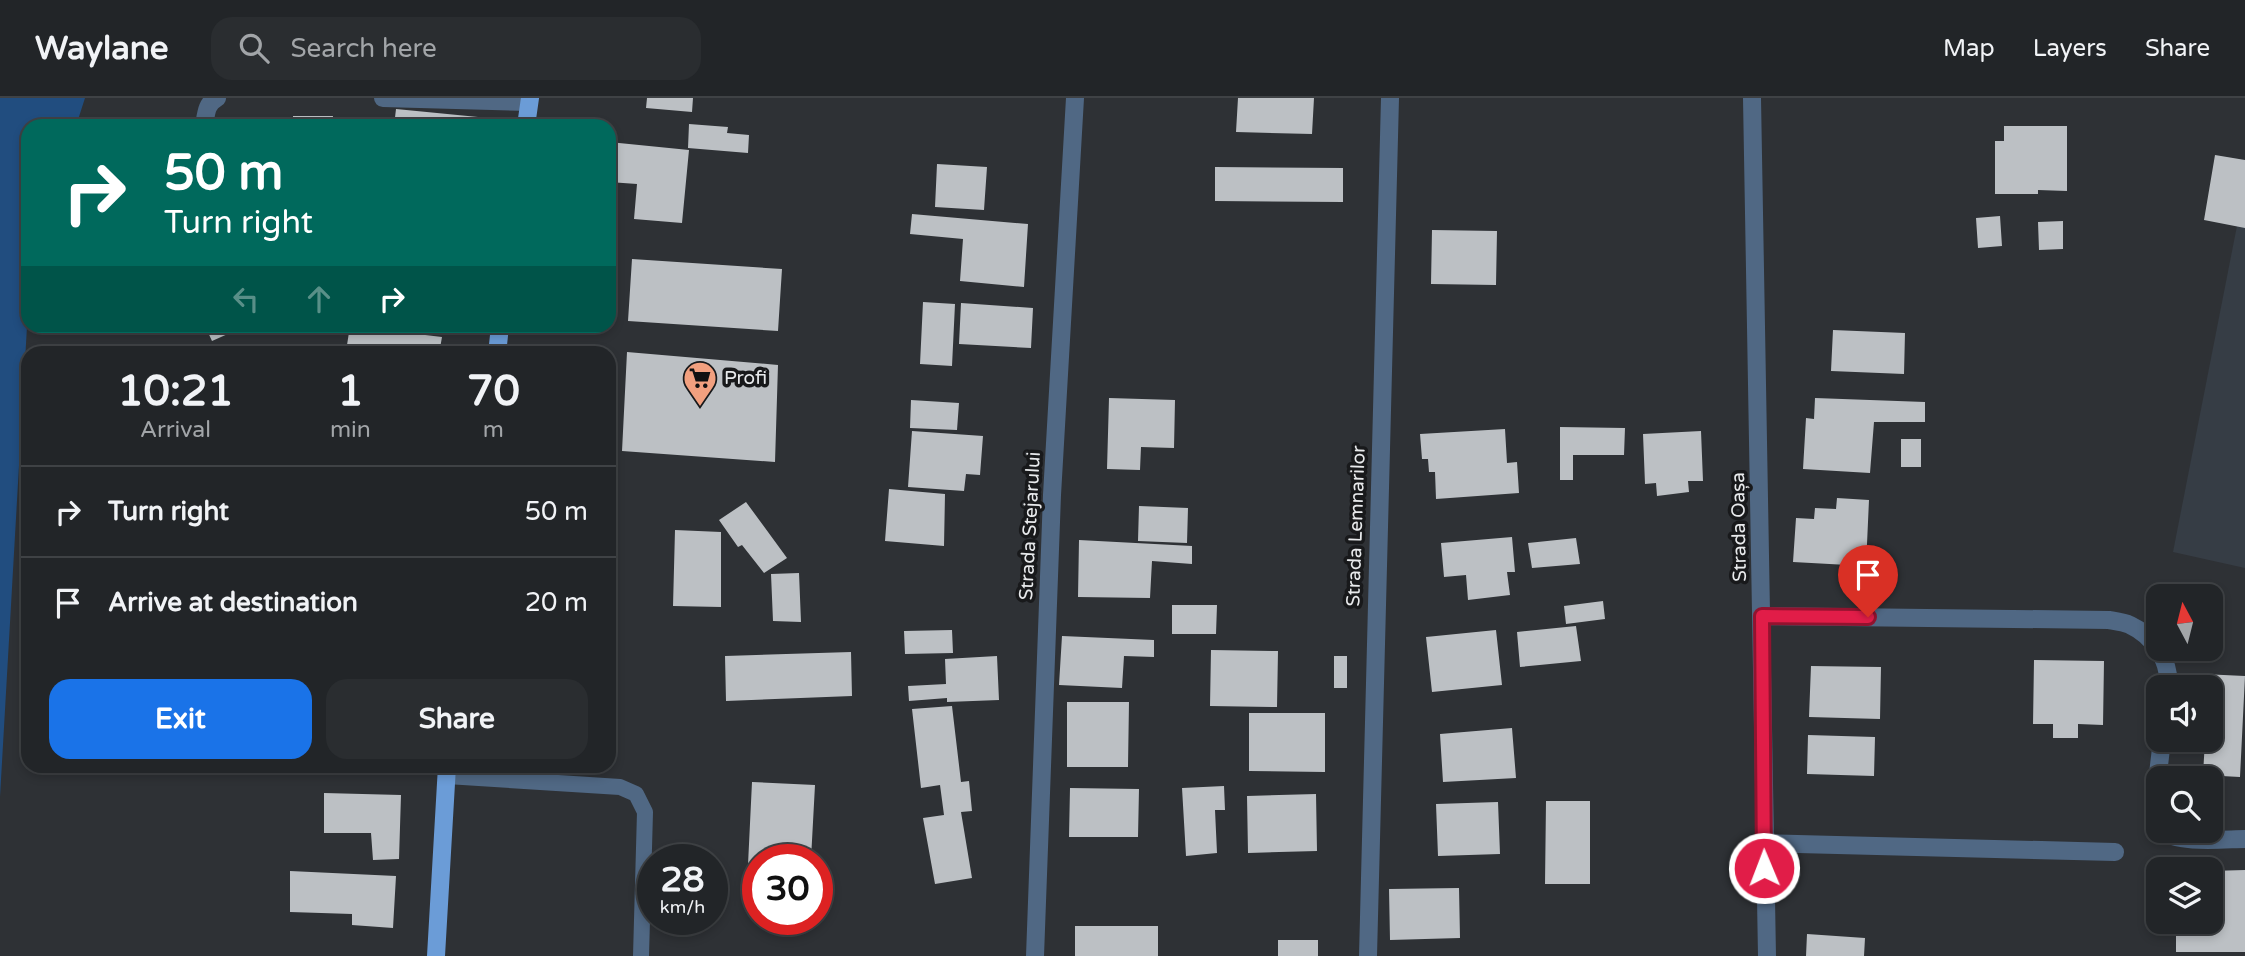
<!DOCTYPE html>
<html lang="en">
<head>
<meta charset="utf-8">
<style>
	:root { --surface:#222528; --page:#2a2d30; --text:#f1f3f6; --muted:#a2a5a8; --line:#3f4245; --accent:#1a73e8 }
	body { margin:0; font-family:"Varela Round",sans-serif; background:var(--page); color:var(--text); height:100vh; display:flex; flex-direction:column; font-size:26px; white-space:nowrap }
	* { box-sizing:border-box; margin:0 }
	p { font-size:23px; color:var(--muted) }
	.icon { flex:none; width:38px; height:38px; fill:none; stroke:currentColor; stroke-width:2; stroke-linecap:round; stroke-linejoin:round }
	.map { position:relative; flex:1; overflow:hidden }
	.details { position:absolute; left:21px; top:248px; width:595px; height:427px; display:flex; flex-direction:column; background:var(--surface); border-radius:21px; box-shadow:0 4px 10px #0003,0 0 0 2px var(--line) }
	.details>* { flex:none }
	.hud { position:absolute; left:21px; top:21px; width:595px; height:214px; border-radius:21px; box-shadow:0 4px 10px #0003,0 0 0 2px var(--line); background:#00695c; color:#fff; overflow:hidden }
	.needle { width:46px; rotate:353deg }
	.fabs { position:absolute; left:2146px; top:486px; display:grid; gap:14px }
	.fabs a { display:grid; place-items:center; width:77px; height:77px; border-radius:14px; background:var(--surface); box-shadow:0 4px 10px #0003,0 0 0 2px var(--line); font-size:35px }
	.speed { position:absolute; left:637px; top:746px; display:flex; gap:14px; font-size:35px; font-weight:700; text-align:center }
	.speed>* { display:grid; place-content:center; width:91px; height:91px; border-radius:50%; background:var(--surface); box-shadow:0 4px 10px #0003,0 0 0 2px var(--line); line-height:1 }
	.speed small { font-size:18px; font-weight:400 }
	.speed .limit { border:10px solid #d22; background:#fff; color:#111 }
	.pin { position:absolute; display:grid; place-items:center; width:60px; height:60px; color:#fff; margin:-72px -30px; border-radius:50% 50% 50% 0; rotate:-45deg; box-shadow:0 0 7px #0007 }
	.pin .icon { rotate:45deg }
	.me { position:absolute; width:77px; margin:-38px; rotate:359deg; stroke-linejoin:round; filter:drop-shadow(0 0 5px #0008) }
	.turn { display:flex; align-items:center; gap:24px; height:147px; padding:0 28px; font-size:32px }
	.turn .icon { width:91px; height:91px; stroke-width:2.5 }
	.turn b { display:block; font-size:49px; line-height:60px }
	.lanes { display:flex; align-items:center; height:66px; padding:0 28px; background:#0003; justify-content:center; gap:35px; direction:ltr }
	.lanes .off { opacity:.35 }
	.eta { display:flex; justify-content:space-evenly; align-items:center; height:119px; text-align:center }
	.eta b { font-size:42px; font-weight:800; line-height:49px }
	.primary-button { display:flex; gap:14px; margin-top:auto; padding:14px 28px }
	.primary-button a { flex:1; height:80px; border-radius:21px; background:var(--accent); color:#fff; font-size:28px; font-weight:800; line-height:80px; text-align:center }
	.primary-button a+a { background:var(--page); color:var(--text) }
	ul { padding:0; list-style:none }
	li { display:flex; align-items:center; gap:21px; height:91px; padding:0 28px; border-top:2px solid var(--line) }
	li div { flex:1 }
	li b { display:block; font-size:26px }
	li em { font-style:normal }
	header { display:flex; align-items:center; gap:42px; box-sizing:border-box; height:98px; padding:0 35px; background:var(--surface); border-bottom:2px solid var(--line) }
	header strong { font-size:33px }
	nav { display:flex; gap:38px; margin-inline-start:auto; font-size:24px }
	.search { width:490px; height:63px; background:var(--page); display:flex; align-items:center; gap:18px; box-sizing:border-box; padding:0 24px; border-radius:21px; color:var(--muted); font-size:26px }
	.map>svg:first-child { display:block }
	.built { fill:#363d45 }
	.green { fill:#214d7f }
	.building { fill:#bcc0c4 }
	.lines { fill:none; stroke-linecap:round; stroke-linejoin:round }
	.lane { stroke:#506884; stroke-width:16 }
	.street { stroke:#506884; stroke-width:18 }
	.primary { stroke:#6b9cd7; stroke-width:18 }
	.route-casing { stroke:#92132f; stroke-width:18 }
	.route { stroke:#e11d48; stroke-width:12 }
	.labels { text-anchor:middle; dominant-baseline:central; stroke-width:7; stroke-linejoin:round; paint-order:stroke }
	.poi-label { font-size:19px; fill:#e8eaec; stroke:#18191b; text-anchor:start }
	.street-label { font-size:19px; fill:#e8eaec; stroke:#18191b }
</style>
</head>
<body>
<header>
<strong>Waylane</strong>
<div class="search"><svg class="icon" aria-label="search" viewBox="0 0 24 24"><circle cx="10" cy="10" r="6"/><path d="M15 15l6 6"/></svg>Search here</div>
<nav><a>Map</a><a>Layers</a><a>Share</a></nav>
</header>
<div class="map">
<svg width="2245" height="858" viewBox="0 0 2245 858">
	<rect width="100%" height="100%" fill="#2e3135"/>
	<!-- built -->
	<path class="built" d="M2245,87V470L2173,454Z"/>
	<!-- green -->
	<path class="green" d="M0,0H85L76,28H28V211L0,699Z"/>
	<!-- building -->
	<path class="building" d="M647,0H693L692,14L646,10Z
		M1238,0H1314L1312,36L1236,34Z
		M396,11L478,19L477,28H394Z
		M293,18H333L332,28H293Z
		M689,26L728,29L727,35L749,37L748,55L688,50Z
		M2004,28H2067V93L2038,92V96H1995V43H2004Z
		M609,44L689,52L682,125L634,121L637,86L609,84Z
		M2215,57L2245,62V130L2204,122Z
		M937,66L987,69L984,112L935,109Z
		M1215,69L1343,70V104L1215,103Z
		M912,116L1028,126L1024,189L960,183L963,141L910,136Z
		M2000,118L2002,148L1978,150L1976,120Z
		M2063,123V151L2039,152L2038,124Z
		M1432,132L1497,133L1496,187L1431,186Z
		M632,161L782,171L778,233L628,223Z
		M923,204L955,206L952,268L920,266Z
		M961,205L1033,210L1031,250L959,246Z
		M120,228H149V229L121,232Z
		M205,228H237L239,231L212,243Z
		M350,228L442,239L439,256H412L347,247Z
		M1833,232L1905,235L1904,276L1831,273Z
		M347,250L372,254V256H346Z
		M627,254L778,267L775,364L622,353Z
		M1109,300L1175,302L1174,350L1141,349L1140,372L1107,371Z
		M1815,300L1925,304V324H1874L1870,375L1803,371L1806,320L1814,321Z
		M911,302L959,305L957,332L910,330Z
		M1560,329L1625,330L1624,357H1573V382H1560Z
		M1505,331L1507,365L1517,364L1519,395L1436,401L1435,374H1429L1428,361H1422L1420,336Z
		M912,333L983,338L980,377L966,376L964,393L908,389Z
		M1701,333L1703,383H1688L1689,394L1657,398L1656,385L1645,386L1643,336Z
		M1901,341H1921V369H1901Z
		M889,391L945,396L944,448L885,443Z
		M1837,400L1869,402L1866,468L1793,464L1796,420L1814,421L1815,410L1836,411Z
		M746,404L787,460L764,475L742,447L738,449L719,422Z
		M1139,408L1188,410L1187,445L1138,443Z
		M675,432L721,434V509L673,508Z
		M1512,439L1515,474H1507L1510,497L1468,502L1466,477L1444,479L1441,445Z
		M1576,440L1580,466L1532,470L1528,445Z
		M1079,442L1192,448V466L1152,463L1150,500L1078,499Z
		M799,475L801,524L773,523L771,476Z
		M1603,503L1605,521L1566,526L1564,508Z
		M1172,507H1217L1216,536H1172Z
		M1576,528L1581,563L1520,569L1517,534Z
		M952,532L953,555L905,556L904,533Z
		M1496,532L1502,587L1432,594L1426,539Z
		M1062,538L1154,542V559L1124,558L1122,590L1059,587Z
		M1211,552L1278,553L1277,609L1210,608Z
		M851,554L852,598L726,603L725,558Z
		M997,558L999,602L947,604V600L909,603L908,588L946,586L945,561Z
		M1334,558H1347V590H1334Z
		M2034,562L2104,563L2103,627L2078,626V640H2053V626H2033Z
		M1811,568L1881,569L1880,621L1809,619Z
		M2202,576L2245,578L2240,679L2203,677L2205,642H2210V590H2201Z
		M1067,604H1129L1128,669H1067Z
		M952,608L961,684L969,683L972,713L961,714L972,780L935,786L923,720L944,717L940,687L921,690L912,611Z
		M1249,615H1325V674L1249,673Z
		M1512,630L1516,680L1443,684L1440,636Z
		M1808,637L1875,639L1874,678L1807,676Z
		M361,668H402V676L361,674Z
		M752,684L815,687L811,761H758V809L746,808Z
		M1224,688L1225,712H1215L1217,755L1186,758L1182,690Z
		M1070,690L1139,691L1138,739H1069Z
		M324,695L401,697L399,761L373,762L371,735H324Z
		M1316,696L1317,753L1248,755L1247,698Z
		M1546,703H1590V786H1545Z
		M1498,704L1500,756L1438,758L1436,706Z
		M2245,772V854H2176V824H2210V773Z
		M290,773L396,778L393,830L352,827V816L290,814Z
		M1459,790L1460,840L1390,842L1389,791Z
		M1075,828H1158V858H1075Z
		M1807,836L1865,840L1864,858H1806Z
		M1278,842H1318V858H1278Z"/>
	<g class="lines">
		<!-- lane -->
		<path class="lane" d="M447,678L620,689L636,696L645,714L641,858"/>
		<!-- street -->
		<path class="street" d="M383,0L529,4
			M1752,0L1767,858
			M204,28C206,17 206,5 217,0
			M1762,518L2109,522C2115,523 2124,524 2130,527C2154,538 2171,564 2168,590
			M2158,726L2155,701L2162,642
			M2163,733C2176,746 2226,741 2245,741
			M1763,745L2115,754
			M1035,858L1052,397L1075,0
			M1368,858L1390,0"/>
		<!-- primary -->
		<path class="primary" d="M526,28L530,0
			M497,256L500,228
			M436,858L447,668"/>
	</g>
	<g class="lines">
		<defs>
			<path id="route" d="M1764,770L1762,518L1868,519"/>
		</defs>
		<!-- route casing -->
		<use href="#route" class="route-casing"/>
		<!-- route -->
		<use href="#route" class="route"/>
	</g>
	<!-- icons -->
	<defs>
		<symbol id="supermarket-pin" viewBox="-11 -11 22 30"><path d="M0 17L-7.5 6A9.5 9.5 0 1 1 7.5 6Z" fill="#f2a07f" stroke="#18191b"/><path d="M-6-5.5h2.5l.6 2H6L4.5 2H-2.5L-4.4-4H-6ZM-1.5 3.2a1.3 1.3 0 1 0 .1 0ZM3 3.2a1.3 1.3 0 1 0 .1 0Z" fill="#111"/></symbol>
	</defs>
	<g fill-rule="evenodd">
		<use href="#supermarket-pin" x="681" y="261" width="38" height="52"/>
	</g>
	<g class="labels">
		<!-- poi labels -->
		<g class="poi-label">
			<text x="724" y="280">Profi</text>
		</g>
		<!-- street labels -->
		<g class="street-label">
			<text transform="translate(1030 428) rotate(-87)">Strada Stejarului</text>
			<text transform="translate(1356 428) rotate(-88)">Strada Lemnarilor</text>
			<text transform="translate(1739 429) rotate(-91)">Strada Oașa</text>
		</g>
	</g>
</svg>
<div class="fabs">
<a><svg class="needle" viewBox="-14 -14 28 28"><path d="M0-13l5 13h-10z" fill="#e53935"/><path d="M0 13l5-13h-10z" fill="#a2a5a8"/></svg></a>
<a><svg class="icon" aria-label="sound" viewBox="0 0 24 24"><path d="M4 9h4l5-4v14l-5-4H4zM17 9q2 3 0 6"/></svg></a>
<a><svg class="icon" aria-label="search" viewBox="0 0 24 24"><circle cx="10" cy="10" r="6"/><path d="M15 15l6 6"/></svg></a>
<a><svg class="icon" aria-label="layers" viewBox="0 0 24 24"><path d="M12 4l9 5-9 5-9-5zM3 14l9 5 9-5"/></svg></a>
</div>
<div class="speed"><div>28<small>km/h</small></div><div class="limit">30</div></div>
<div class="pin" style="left:1868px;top:519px;background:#d93025"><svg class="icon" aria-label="arrive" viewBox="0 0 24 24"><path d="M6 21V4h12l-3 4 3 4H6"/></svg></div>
<svg class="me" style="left:1764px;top:770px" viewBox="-20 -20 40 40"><circle r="17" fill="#e11d48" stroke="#fff" stroke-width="3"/><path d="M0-11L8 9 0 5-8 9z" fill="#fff"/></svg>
<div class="hud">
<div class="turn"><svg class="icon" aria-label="right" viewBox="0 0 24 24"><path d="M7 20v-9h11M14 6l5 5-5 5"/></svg><div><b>50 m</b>Turn right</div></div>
<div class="lanes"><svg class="icon off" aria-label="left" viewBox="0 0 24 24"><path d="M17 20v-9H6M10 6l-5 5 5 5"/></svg><svg class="icon off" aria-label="ahead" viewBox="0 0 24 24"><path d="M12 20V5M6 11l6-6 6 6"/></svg><svg class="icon" aria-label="right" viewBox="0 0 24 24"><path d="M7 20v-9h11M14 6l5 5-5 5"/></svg></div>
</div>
<section class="details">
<div class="eta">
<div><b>10:21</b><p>Arrival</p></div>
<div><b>1</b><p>min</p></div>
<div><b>70</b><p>m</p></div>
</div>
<ul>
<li><svg class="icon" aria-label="right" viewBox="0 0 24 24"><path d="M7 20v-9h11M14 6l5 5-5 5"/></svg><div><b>Turn right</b></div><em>50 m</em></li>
<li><svg class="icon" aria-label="arrive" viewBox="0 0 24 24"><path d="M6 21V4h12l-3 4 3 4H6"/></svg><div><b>Arrive at destination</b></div><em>20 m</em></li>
</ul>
<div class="primary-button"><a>Exit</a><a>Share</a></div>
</section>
</div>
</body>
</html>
